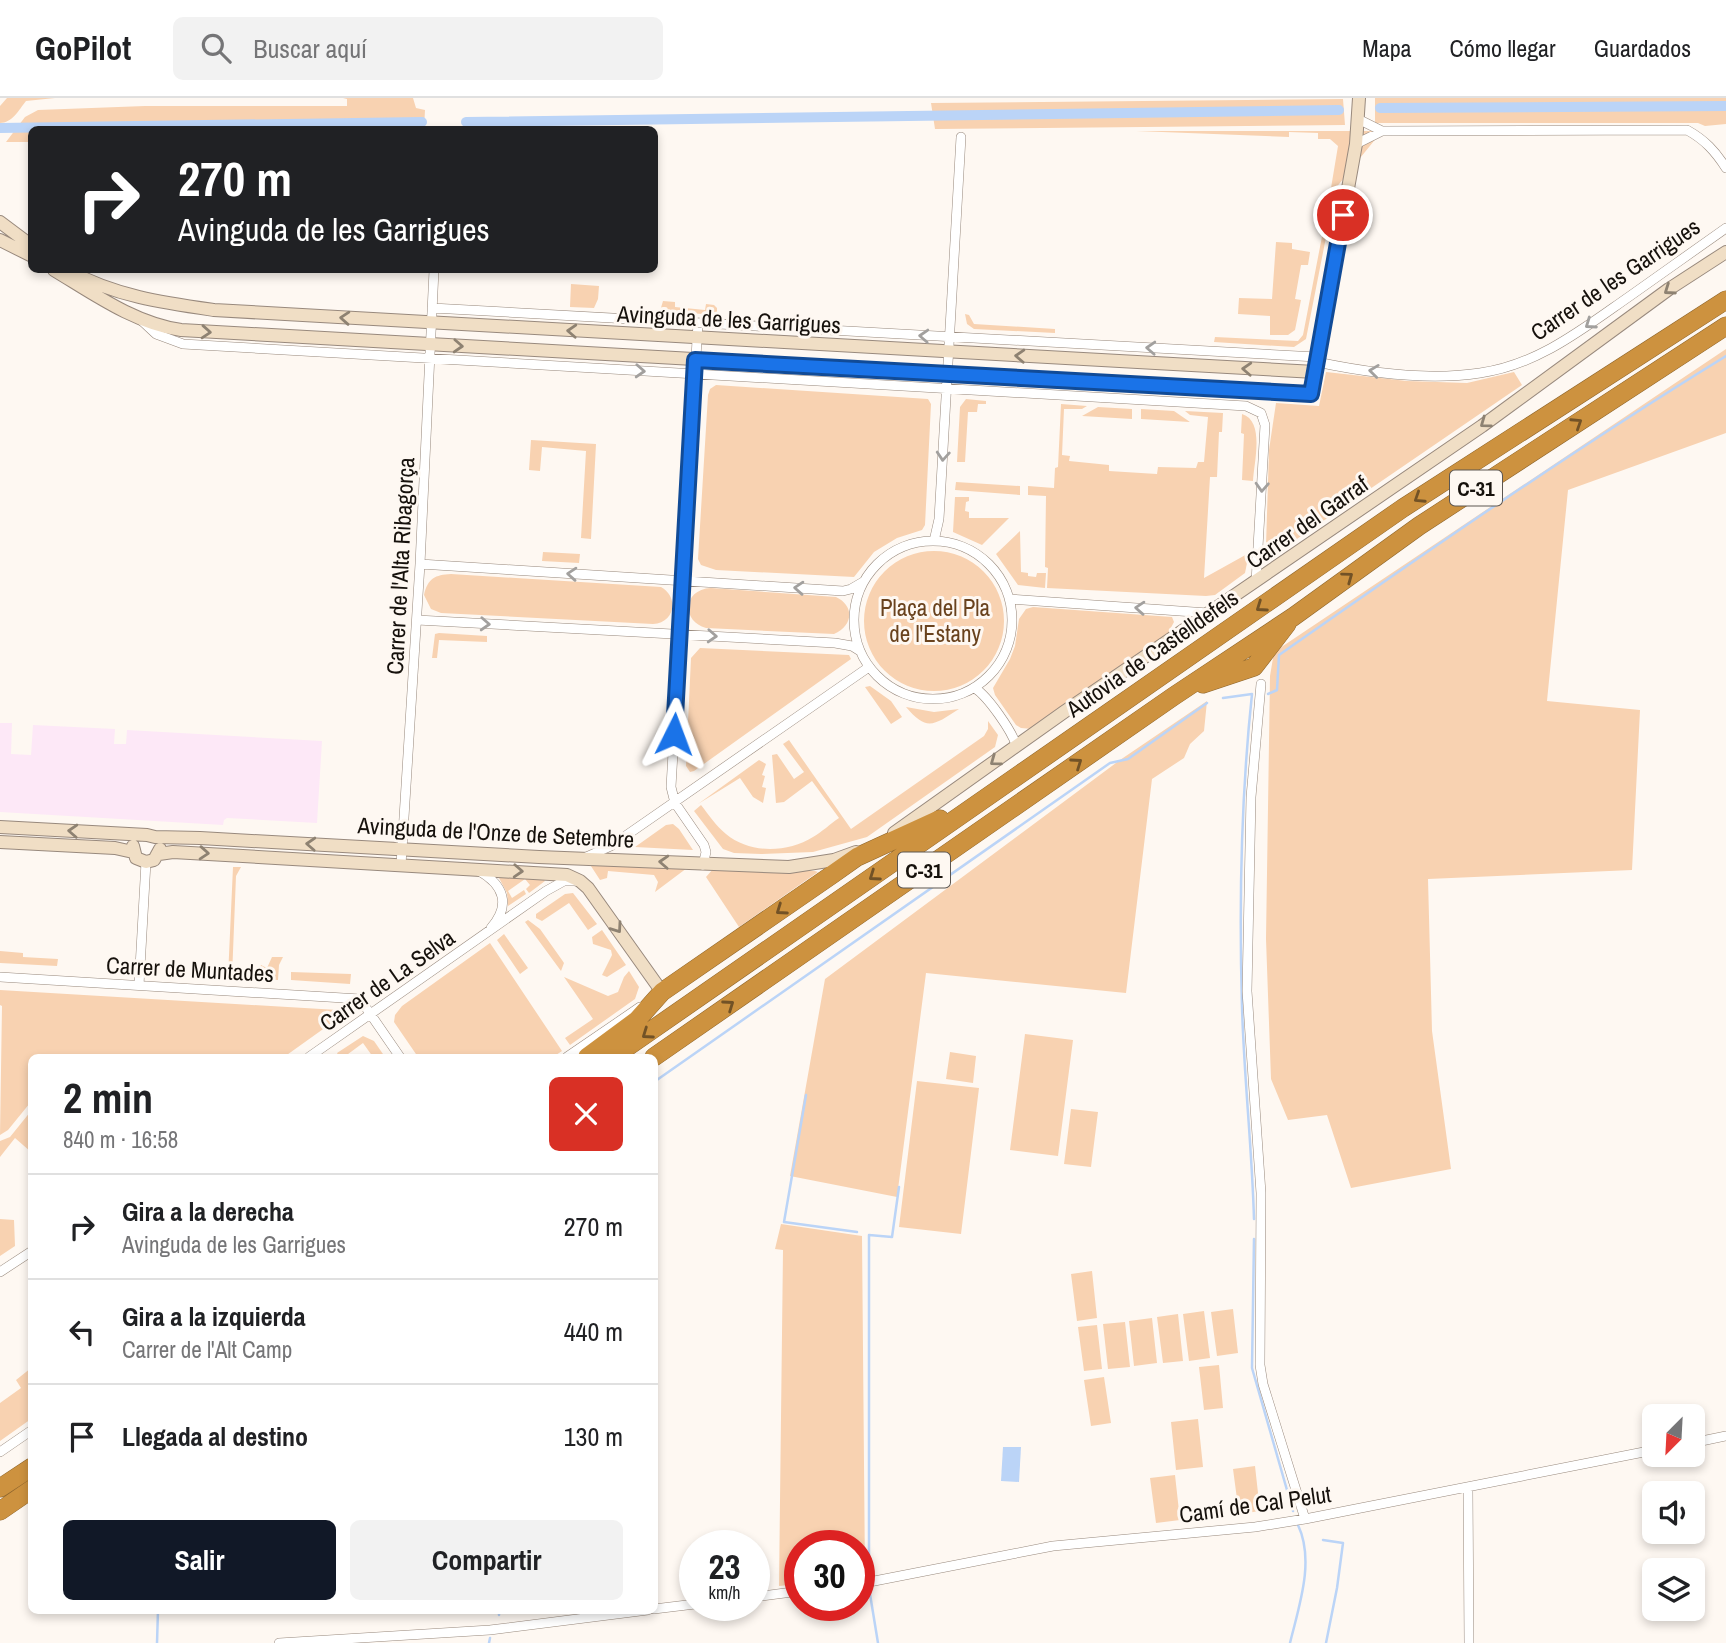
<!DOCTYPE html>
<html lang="es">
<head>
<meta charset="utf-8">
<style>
	:root { --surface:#fff; --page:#f2f2f2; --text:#202124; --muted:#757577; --line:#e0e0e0; --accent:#111827 }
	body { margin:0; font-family:"Archivo Narrow",sans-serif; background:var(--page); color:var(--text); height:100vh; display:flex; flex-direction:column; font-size:26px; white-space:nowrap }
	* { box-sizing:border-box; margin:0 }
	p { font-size:23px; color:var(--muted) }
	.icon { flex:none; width:38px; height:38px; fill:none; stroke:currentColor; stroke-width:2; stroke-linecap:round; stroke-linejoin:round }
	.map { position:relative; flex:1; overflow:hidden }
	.panel { position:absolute; left:28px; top:956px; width:630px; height:560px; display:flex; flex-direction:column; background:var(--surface); border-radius:10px; box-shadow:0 4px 10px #0003 }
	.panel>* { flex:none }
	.guide { position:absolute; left:28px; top:28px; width:630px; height:147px; border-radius:10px; box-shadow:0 4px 10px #0003; background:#202124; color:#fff; overflow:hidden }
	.needle { width:46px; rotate:204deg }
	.controls { position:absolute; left:1642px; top:1306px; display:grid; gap:14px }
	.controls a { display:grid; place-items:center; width:63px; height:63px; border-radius:10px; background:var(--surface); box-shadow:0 4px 10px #0003; font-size:35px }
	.speed { position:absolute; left:679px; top:1432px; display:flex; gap:14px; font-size:35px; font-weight:700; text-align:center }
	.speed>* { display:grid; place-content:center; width:91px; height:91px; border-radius:50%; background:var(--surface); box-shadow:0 4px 10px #0003; line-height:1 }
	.speed small { font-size:18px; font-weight:400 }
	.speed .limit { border:10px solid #d22; background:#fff; color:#111 }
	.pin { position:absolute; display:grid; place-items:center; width:60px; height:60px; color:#fff; margin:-30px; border:4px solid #fff; border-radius:50%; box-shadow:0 2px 7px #0007 }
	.me { position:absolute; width:77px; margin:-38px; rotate:3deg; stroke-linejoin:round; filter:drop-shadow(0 0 5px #0008) }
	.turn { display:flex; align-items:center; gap:24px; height:147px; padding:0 35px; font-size:32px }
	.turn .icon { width:91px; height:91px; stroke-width:2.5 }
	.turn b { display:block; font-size:49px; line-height:60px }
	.round { display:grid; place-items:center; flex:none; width:74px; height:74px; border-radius:10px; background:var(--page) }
	.head { display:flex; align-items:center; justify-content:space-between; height:119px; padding:0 35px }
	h1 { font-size:42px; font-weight:700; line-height:52px }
	.action { display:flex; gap:14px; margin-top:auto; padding:14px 35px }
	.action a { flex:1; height:80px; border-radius:10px; background:var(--accent); color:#fff; font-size:28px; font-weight:700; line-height:80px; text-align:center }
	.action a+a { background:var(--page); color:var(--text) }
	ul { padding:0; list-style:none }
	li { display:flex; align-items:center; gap:21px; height:105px; padding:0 35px; border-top:2px solid var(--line) }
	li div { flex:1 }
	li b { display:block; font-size:26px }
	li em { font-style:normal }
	header { display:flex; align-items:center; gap:42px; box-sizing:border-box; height:98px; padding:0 35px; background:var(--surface); border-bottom:2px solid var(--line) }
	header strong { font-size:33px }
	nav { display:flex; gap:38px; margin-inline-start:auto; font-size:24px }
	.search { width:490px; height:63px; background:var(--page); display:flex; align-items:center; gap:18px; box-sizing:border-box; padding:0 24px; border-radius:10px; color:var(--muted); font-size:26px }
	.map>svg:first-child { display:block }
	.industrial { fill:#fde8f7 }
	.green { fill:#f8d2b1 }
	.water { fill:#bbd4f7 }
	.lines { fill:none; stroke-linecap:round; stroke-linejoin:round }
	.stream { stroke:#bbd4f7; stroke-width:2.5 }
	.canal { stroke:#bbd4f7; stroke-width:10 }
	.street-casing { stroke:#98897d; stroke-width:10 }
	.secondary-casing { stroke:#98897d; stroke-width:14 }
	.highway-casing { stroke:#8d652d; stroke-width:19 }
	.street { stroke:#fff; stroke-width:9 }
	.secondary { stroke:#f0dec5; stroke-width:12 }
	.highway { stroke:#cd923f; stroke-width:18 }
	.oneway { stroke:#8e8272 }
	.oneway2 { stroke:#a2a09e }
	.oneway3 { stroke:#725226 }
	.route-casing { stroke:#114b97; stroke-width:18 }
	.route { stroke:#1a73e8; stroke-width:12 }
	.labels { text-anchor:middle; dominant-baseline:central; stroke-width:6; stroke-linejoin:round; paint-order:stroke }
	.shield { fill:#fef8f2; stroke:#5c5651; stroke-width:2 }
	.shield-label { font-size:21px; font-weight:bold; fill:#16110c }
	.street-label { font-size:23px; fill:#16110c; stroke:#fef8f2 }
	.park-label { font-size:23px; fill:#69421d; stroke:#fef8f2 }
</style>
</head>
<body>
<header>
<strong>GoPilot</strong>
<div class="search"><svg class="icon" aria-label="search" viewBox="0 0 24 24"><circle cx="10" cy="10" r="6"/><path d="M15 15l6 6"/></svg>Buscar aquí</div>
<nav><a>Mapa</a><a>Cómo llegar</a><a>Guardados</a></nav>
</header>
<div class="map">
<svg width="1726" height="1545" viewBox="0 0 1726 1545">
	<rect width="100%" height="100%" fill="#fef8f2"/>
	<!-- industrial -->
	<path class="industrial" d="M0,625H12L11,656L31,657L33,627L115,631L114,646H126L127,632L322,643L317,725L227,720L224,722L223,727L0,714Z"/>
	<!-- green -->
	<path class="green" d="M7,0H55L26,3C19,12 12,25 0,25V8Z
		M343,0H413L416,10L425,12L424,31L32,32L31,44H6L25,19L38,12L145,8H347V1Z
		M1375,0H1726V26L1705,28L1698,25H1375Z
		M1343,1L1345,27L935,31L931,5Z
		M1136,33H1382L1335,91L1331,90L1338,48L1330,41H1318V35L1289,34V39Z
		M1325,123L1329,124L1306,241L1294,249L1214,244L1215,239L1298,243L1303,237Z
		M1276,144L1292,145V151L1310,154L1308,167H1301L1295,201L1301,202L1295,232L1288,237H1270V218L1238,216L1239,200L1272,201Z
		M571,186L599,188L598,201L594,210L570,209Z
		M663,203L675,204V209L705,212L706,206L714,207L717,210V217L660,213Z
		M965,216L969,217L974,226L1055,231V235L974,231L967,226Z
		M1726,251V335L1568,392L1547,603L1640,612L1632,772L1428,781L1432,933L1451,1071L1351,1090L1327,1017L1288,1022L1271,981L1266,841L1270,578L1274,554Z
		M1326,274L1407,283L1467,285L1514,274L1522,287L1272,458L1266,448L1269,352L1276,305L1319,308Z
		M716,287L928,301L931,306L925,427L922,432L897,440L874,454L854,479L716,472L701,467L698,461L708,297L710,291Z
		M966,301L986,303V306H978L977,314H968L965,364H957L960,309Z
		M1061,306L1087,308L1082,311H1064L1062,357L1070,358L1069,363L1109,367V373L1157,376L1158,369L1196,370L1198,364H1204L1208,319L1190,317L1185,313L1223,315L1222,334H1219L1217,379H1210L1204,480L1249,455L1245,475L1215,497L1206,498L1047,490L1048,470L1045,469L1046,398L1028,397V388L1054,390L1055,370L1058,369Z
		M1098,309L1132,311V321L1082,318Z
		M1141,311L1174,313L1190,324L1141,321Z
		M1242,316C1265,323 1254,364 1253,383L1242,382L1244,336L1241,335Z
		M531,342L596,346L591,441L581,440L586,353L542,349L540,373L529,372Z
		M956,384L1020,388V397L955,392Z
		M955,399H969V403L966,404L965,413L969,414V420H1009L982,447L953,434Z
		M1020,433L1021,474L1028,475V478L1036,479L1037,475H1046L1045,490L1018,487L996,456Z
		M864 523a70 70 0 1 1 140 0a70 70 0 1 1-140 0Z
		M543,454L580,456L579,465L542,463Z
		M451,476L661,489C680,500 674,525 653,526L441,515L431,511L424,497C428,480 435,477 451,476Z
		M711,490L836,499C855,508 853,528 834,536L706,530C680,522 684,491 711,490Z
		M1033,509L1172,519L1174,524L1167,537L1032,631L1021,630L1016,627L995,597L993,590L1010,561L1015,548L1019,521L1026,511Z
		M439,535L487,538V544L439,542L437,560H432L435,536Z
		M700,550L849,557L851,561L694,673L690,674L686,668L691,560Z
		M870,588L891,603L902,619L891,626L865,589Z
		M1207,603L1204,633L1190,646L1184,660L1152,681L1126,895L926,875L897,1099L790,1078L825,881L1120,662Z
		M906,609L934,614L959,611C934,627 927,634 906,609Z
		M988,623L998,637L995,649L867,739L813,754L761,756L734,755L723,751L694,713L701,707C709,717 716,728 726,736C750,756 787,755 813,739C822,734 830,726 839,720L812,683L784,704L776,705L772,657L777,656L794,681L804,674L783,646L789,642L851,731L984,638L988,631Z
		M759,662L766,666L762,677L765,678L762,689L766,690L763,705L753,699L740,680L698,706Z
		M673,726L679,731L693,752L635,749L666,727Z
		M589,765L687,770L655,794L658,784L654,777L608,773L607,780L600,782Z
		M233,769H241L236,778L232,879H228Z
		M713,771L815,773L818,774L739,829L706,779Z
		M501,779L543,781L545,783L529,795L526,791L530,787L525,781L508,793L512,800L524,792L526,796L508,808L507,795L499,780Z
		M573,795L597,826L588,832L569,805L542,823L536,820V816L565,796Z
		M528,822L540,831L562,862L564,865L561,873L525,824Z
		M602,832L626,867L607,879L602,877L612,857L611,852L593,846L592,839Z
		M504,836L528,870L520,876L497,842Z
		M490,845L562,953L553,959H418L394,924L395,917L402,908Z
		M0,853L23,855V859L58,861L57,868L0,865Z
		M272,859H283L279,867L278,882L255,881L261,867L267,870Z
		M629,873L639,889L635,901L570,947L565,940L593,921L564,879L608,898L618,894L624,879Z
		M291,874L351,876L350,886L291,882Z
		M0,892L338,912L341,915L340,919L284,959H32L31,1006L30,1005L8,1032L0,1037L2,908L0,907Z
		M1025,936L1073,942L1058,1058L1010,1052Z
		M363,938L374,943L385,959H373L363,945L344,959H339L337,955Z
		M950,954L976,958L973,985L946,981Z
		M917,983L979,990L961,1136L899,1129Z
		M1071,1011L1098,1014L1091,1069L1064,1066Z
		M31,1013V1054L15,1040L0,1059V1043L10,1039Z
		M0,1121L14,1122L15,1148L0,1158Z
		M781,1126L862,1138L865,1478L859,1479V1447H800V1486L779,1488L783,1152L775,1151Z
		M1092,1173L1097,1220L1077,1223L1071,1176Z
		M1233,1211L1238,1255L1217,1258L1211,1214Z
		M1204,1213L1210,1260L1189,1263L1183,1216Z
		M1178,1216L1183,1263L1163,1265L1157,1219Z
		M1152,1220L1157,1265L1134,1268L1129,1223Z
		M1125,1224L1130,1269L1108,1271L1103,1226Z
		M1097,1227L1102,1271L1084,1273L1078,1229Z
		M1219,1267L1223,1310L1204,1312L1199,1269Z
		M31,1270V1321L0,1343V1305L21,1290L16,1282Z
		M1104,1279L1111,1325L1091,1328L1084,1282Z
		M1198,1321L1203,1369L1176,1372L1171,1324Z
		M1255,1368L1260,1413L1239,1416L1233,1371Z
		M1175,1377L1180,1422L1156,1425L1150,1380Z"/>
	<!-- water -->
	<path class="water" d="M1003,1349H1021L1019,1384L1001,1383Z"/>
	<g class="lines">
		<!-- stream -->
		<path class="stream" d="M1268,596L1277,592L1279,557C1426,454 1573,352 1726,258
			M1223,600L1252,596C1241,699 1239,805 1242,909C1244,980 1252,1050 1254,1121
			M654,984L1110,665L1128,661L1207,605
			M806,997L784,1124L857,1134
			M1254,1141L1252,1270L1293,1413
			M1323,1442L1343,1445L1337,1490L1326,1545
			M869,1483V1137L892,1139L899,1089
			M869,1490L878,1545
			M499,1517V1512
			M157,1545L158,1512
			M489,1545L490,1540
			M1290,1545C1299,1508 1315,1463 1298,1427"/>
		<!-- canal -->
		<path class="canal" d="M1380,10L1726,8
			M466,24L1339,12
			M0,30L422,24"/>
		<defs>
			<path id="street" d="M1358,21L1382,33
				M1356,46L1382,33L1687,32C1705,42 1715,53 1726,70
				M432,210L1317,259
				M141,222L156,236L183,246L1246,308L1261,315L1265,327L1256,484
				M698,225L671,689L675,705L704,747L706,754L703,767
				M1317,264C1369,275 1427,283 1480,275C1538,267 1584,230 1630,198C1662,175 1694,153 1726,130
				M854 522a79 79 0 1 1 158 0a79 79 0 1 1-158 0Z
				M934,443L939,421L961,39
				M420,466L843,493L851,491L863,484
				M1010,501L1208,515
				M417,522L835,545L852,548L860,553
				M1261,586L1251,699L1247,893L1261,1095L1260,1267L1263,1286L1305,1421
				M976,591C988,599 1012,633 1016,647
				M586,759L611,748L869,569
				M401,767L420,466L434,172
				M479,773C504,787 511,807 491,830
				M0,879L360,901L400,959
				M139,887L146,764
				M309,959L546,793L564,783H578
				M567,959L640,909
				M0,1174L32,1153
				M1692,1345L1726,1338
				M0,1354L32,1332
				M1468,1390L1469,1545
				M859,1486L1053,1448L1255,1429L1305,1421L1654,1352
				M754,1499L800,1493
				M654,1511L695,1506
				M279,1545L490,1532L648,1512"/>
			<path id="secondary" d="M0,124L32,148
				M0,142L32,158
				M54,172C94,196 134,225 181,232L1311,296L1356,46L1359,0
				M70,173C114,198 165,205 214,212L1315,274
				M0,729L147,737L155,739L200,740L539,759L789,769L834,762L856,754
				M894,735L1064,614L1482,328L1669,191L1726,154
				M0,744L115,750L133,754
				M133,748L136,760L146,764L154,762L160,751
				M159,756L173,754L567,777L580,783L588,790L662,894"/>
			<path id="highway" d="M1203,586L1254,569L1287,526
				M587,959L637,922L662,894L833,776L857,759L940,721
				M613,959L1403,410L1726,202
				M654,959L1174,598L1293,519L1419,428L1726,228
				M0,1390L32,1369
				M0,1413L32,1391"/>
		</defs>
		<!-- street casing -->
		<use href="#street" class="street-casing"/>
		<!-- secondary casing -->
		<use href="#secondary" class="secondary-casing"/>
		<!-- highway casing -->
		<use href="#highway" class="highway-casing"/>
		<!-- street -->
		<use href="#street" class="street"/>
		<!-- secondary -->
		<use href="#secondary" class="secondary"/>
		<!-- highway -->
		<use href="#highway" class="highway"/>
	</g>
	<!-- one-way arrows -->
	<defs><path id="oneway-chevron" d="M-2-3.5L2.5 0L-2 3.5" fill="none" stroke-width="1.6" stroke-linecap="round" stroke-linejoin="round" transform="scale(1.75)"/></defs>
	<g class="oneway">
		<use href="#oneway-chevron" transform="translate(1669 192) rotate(145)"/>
		<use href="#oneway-chevron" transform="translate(345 220) rotate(-176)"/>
		<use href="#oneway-chevron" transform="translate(572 233) rotate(-177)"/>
		<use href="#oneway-chevron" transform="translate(206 234) rotate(4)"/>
		<use href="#oneway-chevron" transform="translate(458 248) rotate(3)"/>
		<use href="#oneway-chevron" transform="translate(1020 258) rotate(-177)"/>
		<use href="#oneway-chevron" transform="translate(1247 271) rotate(-177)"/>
		<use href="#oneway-chevron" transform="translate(1485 325) rotate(144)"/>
		<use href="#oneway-chevron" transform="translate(995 663) rotate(144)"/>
		<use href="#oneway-chevron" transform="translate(73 733) rotate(-177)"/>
		<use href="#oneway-chevron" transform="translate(311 746) rotate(-177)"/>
		<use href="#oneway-chevron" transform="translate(204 755) rotate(4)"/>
		<use href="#oneway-chevron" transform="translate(664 764) rotate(-177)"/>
		<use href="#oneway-chevron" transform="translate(518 773) rotate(3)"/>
		<use href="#oneway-chevron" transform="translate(617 830) rotate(55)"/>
	</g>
	<g class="oneway2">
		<use href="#oneway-chevron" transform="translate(1590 226) rotate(145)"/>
		<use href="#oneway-chevron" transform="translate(924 238) rotate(-177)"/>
		<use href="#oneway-chevron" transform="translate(1151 250) rotate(-177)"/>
		<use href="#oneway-chevron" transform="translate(640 273) rotate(3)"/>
		<use href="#oneway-chevron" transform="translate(1374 273) rotate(-173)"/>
		<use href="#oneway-chevron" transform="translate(943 358) rotate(94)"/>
		<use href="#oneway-chevron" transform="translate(1262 389) rotate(93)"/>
		<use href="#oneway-chevron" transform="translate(572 476) rotate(-176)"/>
		<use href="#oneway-chevron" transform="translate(799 490) rotate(-176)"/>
		<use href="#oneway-chevron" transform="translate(1140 510) rotate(-176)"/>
		<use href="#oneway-chevron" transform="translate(485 526) rotate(3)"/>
		<use href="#oneway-chevron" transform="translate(712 538) rotate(3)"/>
	</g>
	<g class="oneway3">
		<use href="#oneway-chevron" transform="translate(1577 325) rotate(-33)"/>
		<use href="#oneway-chevron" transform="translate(1419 400) rotate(147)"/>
		<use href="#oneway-chevron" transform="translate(1348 479) rotate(-36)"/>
		<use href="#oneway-chevron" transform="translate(1261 509) rotate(145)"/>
		<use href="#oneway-chevron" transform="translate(1077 665) rotate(-35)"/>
		<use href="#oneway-chevron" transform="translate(874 778) rotate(145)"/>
		<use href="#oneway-chevron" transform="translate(781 812) rotate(145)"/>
		<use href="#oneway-chevron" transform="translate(729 907) rotate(-35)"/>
		<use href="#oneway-chevron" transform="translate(647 936) rotate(145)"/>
	</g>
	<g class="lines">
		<defs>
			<path id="route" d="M674,636L695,262L1311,296L1343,117"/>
		</defs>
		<!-- route casing -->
		<use href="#route" class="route-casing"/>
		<!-- route -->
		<use href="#route" class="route"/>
	</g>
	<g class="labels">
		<!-- shield labels -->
		<g class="shield">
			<rect x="1450" y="372.5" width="52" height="35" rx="5"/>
			<rect x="898" y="754.5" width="52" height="35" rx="5"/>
		</g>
		<g class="shield-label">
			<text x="1476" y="390">C-31</text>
			<text x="924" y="772">C-31</text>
		</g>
		<!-- street labels -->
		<g class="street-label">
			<text transform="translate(1615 181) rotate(-34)">Carrer de les Garrigues</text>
			<text transform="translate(729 221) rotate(3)">Avinguda de les Garrigues</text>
			<text transform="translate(1307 424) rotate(-35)">Carrer del Garraf</text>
			<text transform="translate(400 468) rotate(-87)">Carrer de l'Alta Ribagorça</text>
			<text transform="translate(1152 555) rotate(-35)">Autovia de Castelldefels</text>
			<text transform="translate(496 734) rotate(3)">Avinguda de l'Onze de Setembre</text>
			<text transform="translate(190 871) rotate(3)">Carrer de Muntades</text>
			<text transform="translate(387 882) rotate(-35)">Carrer de La Selva</text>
			<text transform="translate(1255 1406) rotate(-8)">Camí de Cal Pelut</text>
		</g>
		<!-- park labels -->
		<g class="park-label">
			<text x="935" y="509">Plaça del Pla<tspan x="935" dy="26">de l'Estany</tspan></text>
		</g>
	</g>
</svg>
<div class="controls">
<a><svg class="needle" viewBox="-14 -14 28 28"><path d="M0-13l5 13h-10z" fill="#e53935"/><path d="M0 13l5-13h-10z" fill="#757577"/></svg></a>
<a><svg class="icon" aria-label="sound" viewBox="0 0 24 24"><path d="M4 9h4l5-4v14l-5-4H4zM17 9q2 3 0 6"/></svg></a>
<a><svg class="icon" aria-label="layers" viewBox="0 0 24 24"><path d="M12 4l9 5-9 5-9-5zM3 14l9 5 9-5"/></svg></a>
</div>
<div class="speed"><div>23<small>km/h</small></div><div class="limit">30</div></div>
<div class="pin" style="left:1343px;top:117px;background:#d93025"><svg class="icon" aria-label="arrive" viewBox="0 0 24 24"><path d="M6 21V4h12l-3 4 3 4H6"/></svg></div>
<svg class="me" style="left:674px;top:636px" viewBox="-20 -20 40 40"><path d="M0-17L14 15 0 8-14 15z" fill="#1a73e8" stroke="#fff" stroke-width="4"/></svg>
<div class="guide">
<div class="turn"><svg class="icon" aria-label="right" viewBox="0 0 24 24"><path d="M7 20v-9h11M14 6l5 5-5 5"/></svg><div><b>270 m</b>Avinguda de les Garrigues</div></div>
</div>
<section class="panel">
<div class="head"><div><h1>2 min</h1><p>840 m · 16:58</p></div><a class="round" style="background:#d93025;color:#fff"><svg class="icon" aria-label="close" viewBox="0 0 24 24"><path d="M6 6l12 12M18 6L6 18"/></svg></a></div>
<ul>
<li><svg class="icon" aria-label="right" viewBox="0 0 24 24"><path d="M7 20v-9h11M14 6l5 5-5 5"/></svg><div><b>Gira a la derecha</b><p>Avinguda de les Garrigues</p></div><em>270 m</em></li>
<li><svg class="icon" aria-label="left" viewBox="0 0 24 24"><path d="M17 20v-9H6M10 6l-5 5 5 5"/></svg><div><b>Gira a la izquierda</b><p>Carrer de l'Alt Camp</p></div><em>440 m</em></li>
<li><svg class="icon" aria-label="arrive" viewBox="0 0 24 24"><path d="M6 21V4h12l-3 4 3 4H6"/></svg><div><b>Llegada al destino</b></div><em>130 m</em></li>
</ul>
<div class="action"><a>Salir</a><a>Compartir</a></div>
</section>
</div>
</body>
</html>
